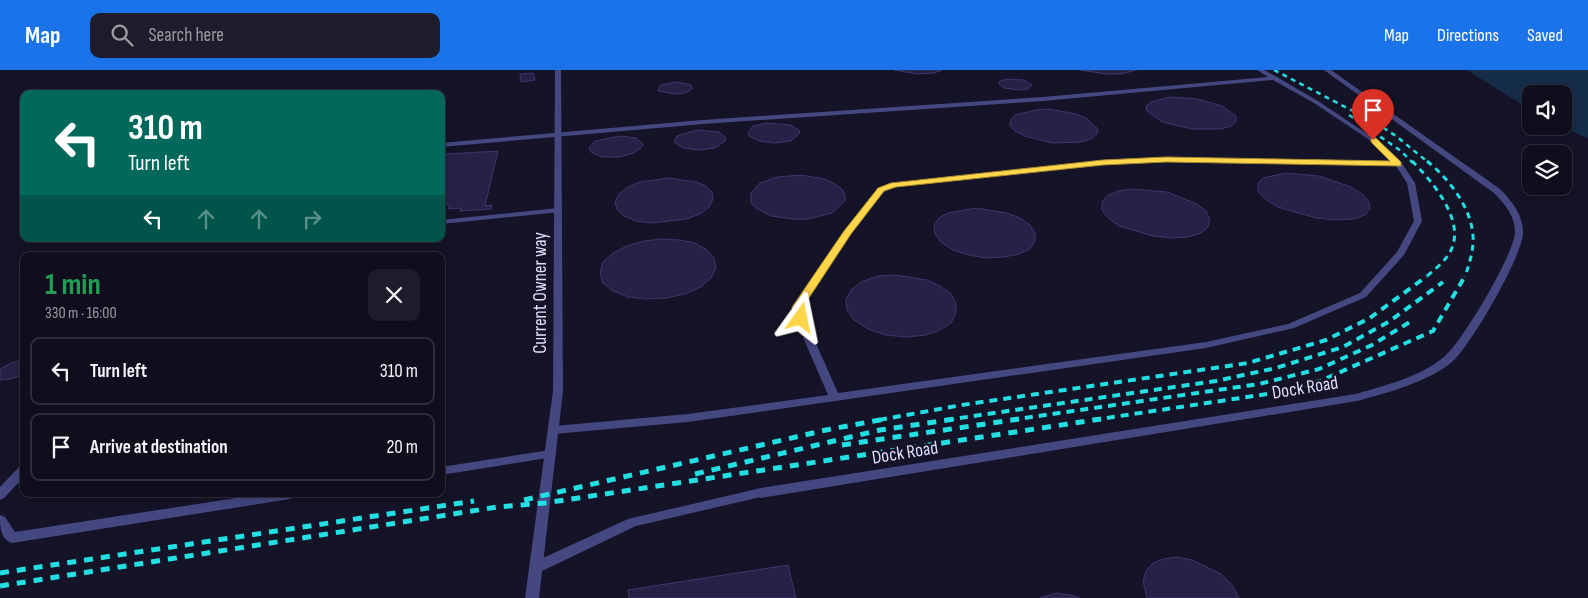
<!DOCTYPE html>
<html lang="en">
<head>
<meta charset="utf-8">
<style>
	:root { --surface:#100e1d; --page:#1e1c2a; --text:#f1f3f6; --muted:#9c9ca4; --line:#302e3b; --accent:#1a73e8 }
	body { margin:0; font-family:"Sofia Sans Condensed",sans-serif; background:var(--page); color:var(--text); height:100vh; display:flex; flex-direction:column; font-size:19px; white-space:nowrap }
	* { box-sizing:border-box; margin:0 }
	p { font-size:16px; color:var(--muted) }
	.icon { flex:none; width:28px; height:28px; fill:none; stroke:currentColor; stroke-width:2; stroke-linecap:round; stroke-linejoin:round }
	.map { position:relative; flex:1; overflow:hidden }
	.panel { position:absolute; left:20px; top:182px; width:425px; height:245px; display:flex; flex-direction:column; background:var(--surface); border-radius:10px; box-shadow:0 2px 12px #0003,0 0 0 1px var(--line) }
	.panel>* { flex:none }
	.hud { position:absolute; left:20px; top:20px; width:425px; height:152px; border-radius:10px; box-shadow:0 2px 12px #0003,0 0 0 1px var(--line); background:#00695c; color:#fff; overflow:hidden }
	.fabs { position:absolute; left:1522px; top:15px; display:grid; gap:10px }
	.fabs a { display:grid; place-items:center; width:50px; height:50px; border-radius:10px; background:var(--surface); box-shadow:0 2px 12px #0003,0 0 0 1px var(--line); font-size:25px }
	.pin { position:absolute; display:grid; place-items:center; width:42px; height:42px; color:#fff; margin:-51px -21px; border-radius:50% 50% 50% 0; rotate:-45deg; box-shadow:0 0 5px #0007 }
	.pin .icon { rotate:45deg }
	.me { position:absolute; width:55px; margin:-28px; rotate:12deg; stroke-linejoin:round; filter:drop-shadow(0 0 4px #0008) }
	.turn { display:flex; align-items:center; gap:18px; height:105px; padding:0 25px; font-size:22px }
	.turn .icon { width:65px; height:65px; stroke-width:2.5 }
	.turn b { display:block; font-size:35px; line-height:42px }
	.lanes { display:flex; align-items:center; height:48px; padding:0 25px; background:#0003; justify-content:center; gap:25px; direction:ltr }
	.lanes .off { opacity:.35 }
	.round { display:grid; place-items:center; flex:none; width:52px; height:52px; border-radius:10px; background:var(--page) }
	.summary { display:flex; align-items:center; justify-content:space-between; height:85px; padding:0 25px }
	h1 { font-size:30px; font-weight:700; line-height:38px; color:#1e9e55 }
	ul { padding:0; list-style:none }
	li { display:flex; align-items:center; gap:15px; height:68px; margin:0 10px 8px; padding:0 15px; border:2px solid var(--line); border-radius:10px }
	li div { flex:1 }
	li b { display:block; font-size:19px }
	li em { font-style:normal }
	header { display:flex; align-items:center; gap:30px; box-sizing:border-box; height:70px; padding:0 25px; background:var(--accent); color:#fff }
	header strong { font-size:24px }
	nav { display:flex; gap:28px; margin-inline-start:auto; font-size:18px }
	.search { width:350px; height:45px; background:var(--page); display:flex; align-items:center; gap:12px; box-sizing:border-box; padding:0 18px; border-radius:10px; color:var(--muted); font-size:19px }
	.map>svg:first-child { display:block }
	.water { fill:#162d49 }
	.building { fill:#262246; stroke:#3e376f }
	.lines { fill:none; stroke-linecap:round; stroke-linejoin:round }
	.service { fill:#444780; fill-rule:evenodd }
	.minor { fill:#444780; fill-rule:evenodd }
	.rail-far3 { stroke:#21dfe3; stroke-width:2.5; stroke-dasharray:5 4.5; stroke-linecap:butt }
	.rail-far2 { stroke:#21dfe3; stroke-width:3; stroke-dasharray:6 5; stroke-linecap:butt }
	.rail-far1 { stroke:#21dfe3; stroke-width:4; stroke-dasharray:8 6; stroke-linecap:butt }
	.rail { stroke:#21dfe3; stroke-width:5; stroke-dasharray:9 8; stroke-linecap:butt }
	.route { fill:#ffd54a; stroke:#a68a30 }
	.labels { text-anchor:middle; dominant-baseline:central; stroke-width:5; stroke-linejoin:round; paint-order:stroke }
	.street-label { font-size:19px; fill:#dfdefb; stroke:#151327 }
</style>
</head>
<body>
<header>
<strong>Map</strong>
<div class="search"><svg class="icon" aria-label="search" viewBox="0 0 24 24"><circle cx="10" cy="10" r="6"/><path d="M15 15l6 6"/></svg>Search here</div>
<nav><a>Map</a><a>Directions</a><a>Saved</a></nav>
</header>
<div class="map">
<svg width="1588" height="528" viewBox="0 0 1588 528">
	<rect width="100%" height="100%" fill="#151327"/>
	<!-- water -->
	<path class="water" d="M1467,0H1588V68L1560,56H1564V24H1531V40Z"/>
	<!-- building -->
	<path class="building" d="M894,0H942L934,3L917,4Z
		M1080,0H1137L1121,4H1106Z
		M533,3L535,10L521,12L520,4Z
		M1007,9L1024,10L1032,15L1028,19L1019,20L1004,18L999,14L1000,11Z
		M677,12L691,15L692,19L685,23L675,24L658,21L661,15Z
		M1170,27L1197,29L1222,36L1236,46V51L1231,56L1221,59H1192L1162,52L1147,41L1146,36L1151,32Z
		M1049,39L1076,44L1086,48L1098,59L1097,64L1091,69L1081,72L1052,73L1025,66L1015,61L1010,55L1011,50L1015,45L1036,40Z
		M766,53L791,55L800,61L799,64L791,71L775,73L759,71L749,66L748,63L753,56Z
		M697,60L719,62L726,68L725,71L715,78L699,80L683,78L674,72L677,66Z
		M620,66L636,68L643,74L642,77L634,83L619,87H602L591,82L589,78L595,71Z
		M498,81L485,136L492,135L491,139L460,141L461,138L448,139L450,135H441V99L446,84Z
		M1286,103L1319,106L1351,117L1362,124L1369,132L1370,139L1365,145L1353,149L1336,150L1316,148L1278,137L1265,129L1258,121V113L1263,108Z
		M801,105L825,109L835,114L842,119L845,125V131L832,143L808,149H793L771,146L756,138L751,133V123L760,113L777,107Z
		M669,108L696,112L706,116L712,122L713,129L709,137L700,144L686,149L652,153L636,151L624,146L617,139L615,132L619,124L628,117L640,112Z
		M1132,119L1167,122L1197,134L1206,141L1210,150L1208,157L1201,163L1188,167L1171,168L1153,166L1119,156L1108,148L1102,140V132L1107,126L1118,121Z
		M976,138L1007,143L1020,148L1030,155L1035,163V171L1030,179L1019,184L1004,187L986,188L969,185L953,180L941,172L935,164L934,156L939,148L948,143Z
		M662,169L680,170L695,173L707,180L714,188L716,198L711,208L701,217L685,224L666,228L646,229L628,227L613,221L603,213L600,203L603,192L613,183L627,176L644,171Z
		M895,205L927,210L940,216L951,224L956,234V243L951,253L940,260L926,265L906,267L886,265L868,259L854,250L847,240L846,229L852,219L863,211L879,206Z
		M23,290L24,304L11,309L0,310V299L11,293Z
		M1177,487L1192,490L1221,504L1233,516L1239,528H1147L1143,511L1146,501L1153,493L1164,489Z
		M788,495L796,528H629L628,520Z
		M1056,523L1071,525L1080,528H1040Z"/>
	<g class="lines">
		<!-- service -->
		<path class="service" d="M1257,0H1264L1277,7L1318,31L1375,69L1401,92L1415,113L1422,151L1404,185L1366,227L1294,258L1206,278L688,352L554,364L550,363L548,360L550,357L554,356L688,344L828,325L799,258L793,237L845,161L878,118L891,113L1103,90L1166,87L1391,92L1371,71L1314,33L1273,10L1043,31L703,54L441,77V73L703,50L1043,27L1268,7ZM1166,91L1396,96L1407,113L1414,151L1397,182L1360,223L1288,254L1206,272L838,323L809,258L803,237L851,164L884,122L895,117L1103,94Z
			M558,138L562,140L561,142L441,154V150Z
			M550,380L554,381L556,384L554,387L441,405V397Z
			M24,395V407L4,428L0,430V417L20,396Z
			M761,418L765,420L767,423L765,426L636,456L542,501L537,502L532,501L530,497L532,493L628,449Z
			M262,424H296L294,427L290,429L12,473C0,469 0,456 0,445L5,447L15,462Z"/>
		<!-- minor -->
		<path class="minor" d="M555,0H561L563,321L539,528H525L553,321Z
			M1324,0H1331L1500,119C1512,131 1523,145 1523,162C1524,184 1470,277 1452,292C1428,312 1387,323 1357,331L761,428L757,426L755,423L757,420L761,418L1356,324C1386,315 1420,307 1444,287C1461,274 1515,183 1515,162C1515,146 1505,134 1494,123Z"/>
		<!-- rail-far3 -->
		<path class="rail-far3" d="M1274,0L1376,53L1396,66L1429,93
			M1349,45L1401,81L1413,93"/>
		<!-- rail-far2 -->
		<path class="rail-far2" d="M1412,91C1431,110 1462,146 1453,175C1449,189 1436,198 1426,207
			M1427,91C1449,109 1471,137 1473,166C1474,180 1469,194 1465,207"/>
		<!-- rail-far1 -->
		<path class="rail-far1" d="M879,350L962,335L1248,293L1326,270L1370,248L1427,206
			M946,350L1216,311L1276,298L1343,277L1390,251L1443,212
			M1011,350L1259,314L1319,299L1372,275L1413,250
			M1093,350L1274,323L1320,311L1433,261L1465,206"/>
		<!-- rail -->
		<path class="rail" d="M842,375L1019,349
			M695,404L880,360L955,349
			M524,430L826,360L885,349
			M0,503L474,431
			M0,516L497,437L545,433L1101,349"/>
	</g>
	<!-- route -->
	<path class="route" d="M1371,68H1376L1401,92V96L1166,92L1103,95L896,117L884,121L851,164L803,237L806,248L805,250L801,251L795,248L792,237L844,161L878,118L891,113L1103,90L1166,87L1390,91L1371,72Z"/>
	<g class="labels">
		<!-- street labels -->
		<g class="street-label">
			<text transform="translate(540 223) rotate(-90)">Current Owner way</text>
			<text transform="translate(1305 318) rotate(-9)">Dock Road</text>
			<text transform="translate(905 383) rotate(-9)">Dock Road</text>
		</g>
	</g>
</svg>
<div class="fabs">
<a><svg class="icon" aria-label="sound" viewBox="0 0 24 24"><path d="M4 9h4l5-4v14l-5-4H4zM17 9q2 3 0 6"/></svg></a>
<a><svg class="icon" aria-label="layers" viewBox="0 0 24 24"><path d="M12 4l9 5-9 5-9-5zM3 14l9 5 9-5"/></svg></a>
</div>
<div class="pin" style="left:1373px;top:70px;background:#d93025"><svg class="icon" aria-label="arrive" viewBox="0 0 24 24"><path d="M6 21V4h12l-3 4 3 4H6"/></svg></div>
<svg class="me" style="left:801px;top:248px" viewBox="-20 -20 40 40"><path d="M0-17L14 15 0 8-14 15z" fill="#ffd54a" stroke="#fff" stroke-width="4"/></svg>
<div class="hud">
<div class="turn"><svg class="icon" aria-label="left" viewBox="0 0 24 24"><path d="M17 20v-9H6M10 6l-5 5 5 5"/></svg><div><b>310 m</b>Turn left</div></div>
<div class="lanes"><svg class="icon" aria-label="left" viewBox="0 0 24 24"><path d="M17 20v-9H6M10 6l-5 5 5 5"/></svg><svg class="icon off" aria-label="ahead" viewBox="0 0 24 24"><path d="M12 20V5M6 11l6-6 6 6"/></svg><svg class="icon off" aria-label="ahead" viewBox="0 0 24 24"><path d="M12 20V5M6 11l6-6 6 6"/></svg><svg class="icon off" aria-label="right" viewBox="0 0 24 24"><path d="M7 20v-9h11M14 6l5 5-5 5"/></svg></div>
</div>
<section class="panel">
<div class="summary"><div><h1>1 min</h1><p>330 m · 16:00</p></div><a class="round"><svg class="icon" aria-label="close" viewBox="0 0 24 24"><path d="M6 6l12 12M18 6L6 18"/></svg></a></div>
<ul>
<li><svg class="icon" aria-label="left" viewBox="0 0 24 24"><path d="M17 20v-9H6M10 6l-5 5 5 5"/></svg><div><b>Turn left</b></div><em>310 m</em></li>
<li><svg class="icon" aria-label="arrive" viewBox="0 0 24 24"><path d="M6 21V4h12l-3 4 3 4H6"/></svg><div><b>Arrive at destination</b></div><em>20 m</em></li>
</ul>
</section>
</div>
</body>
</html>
